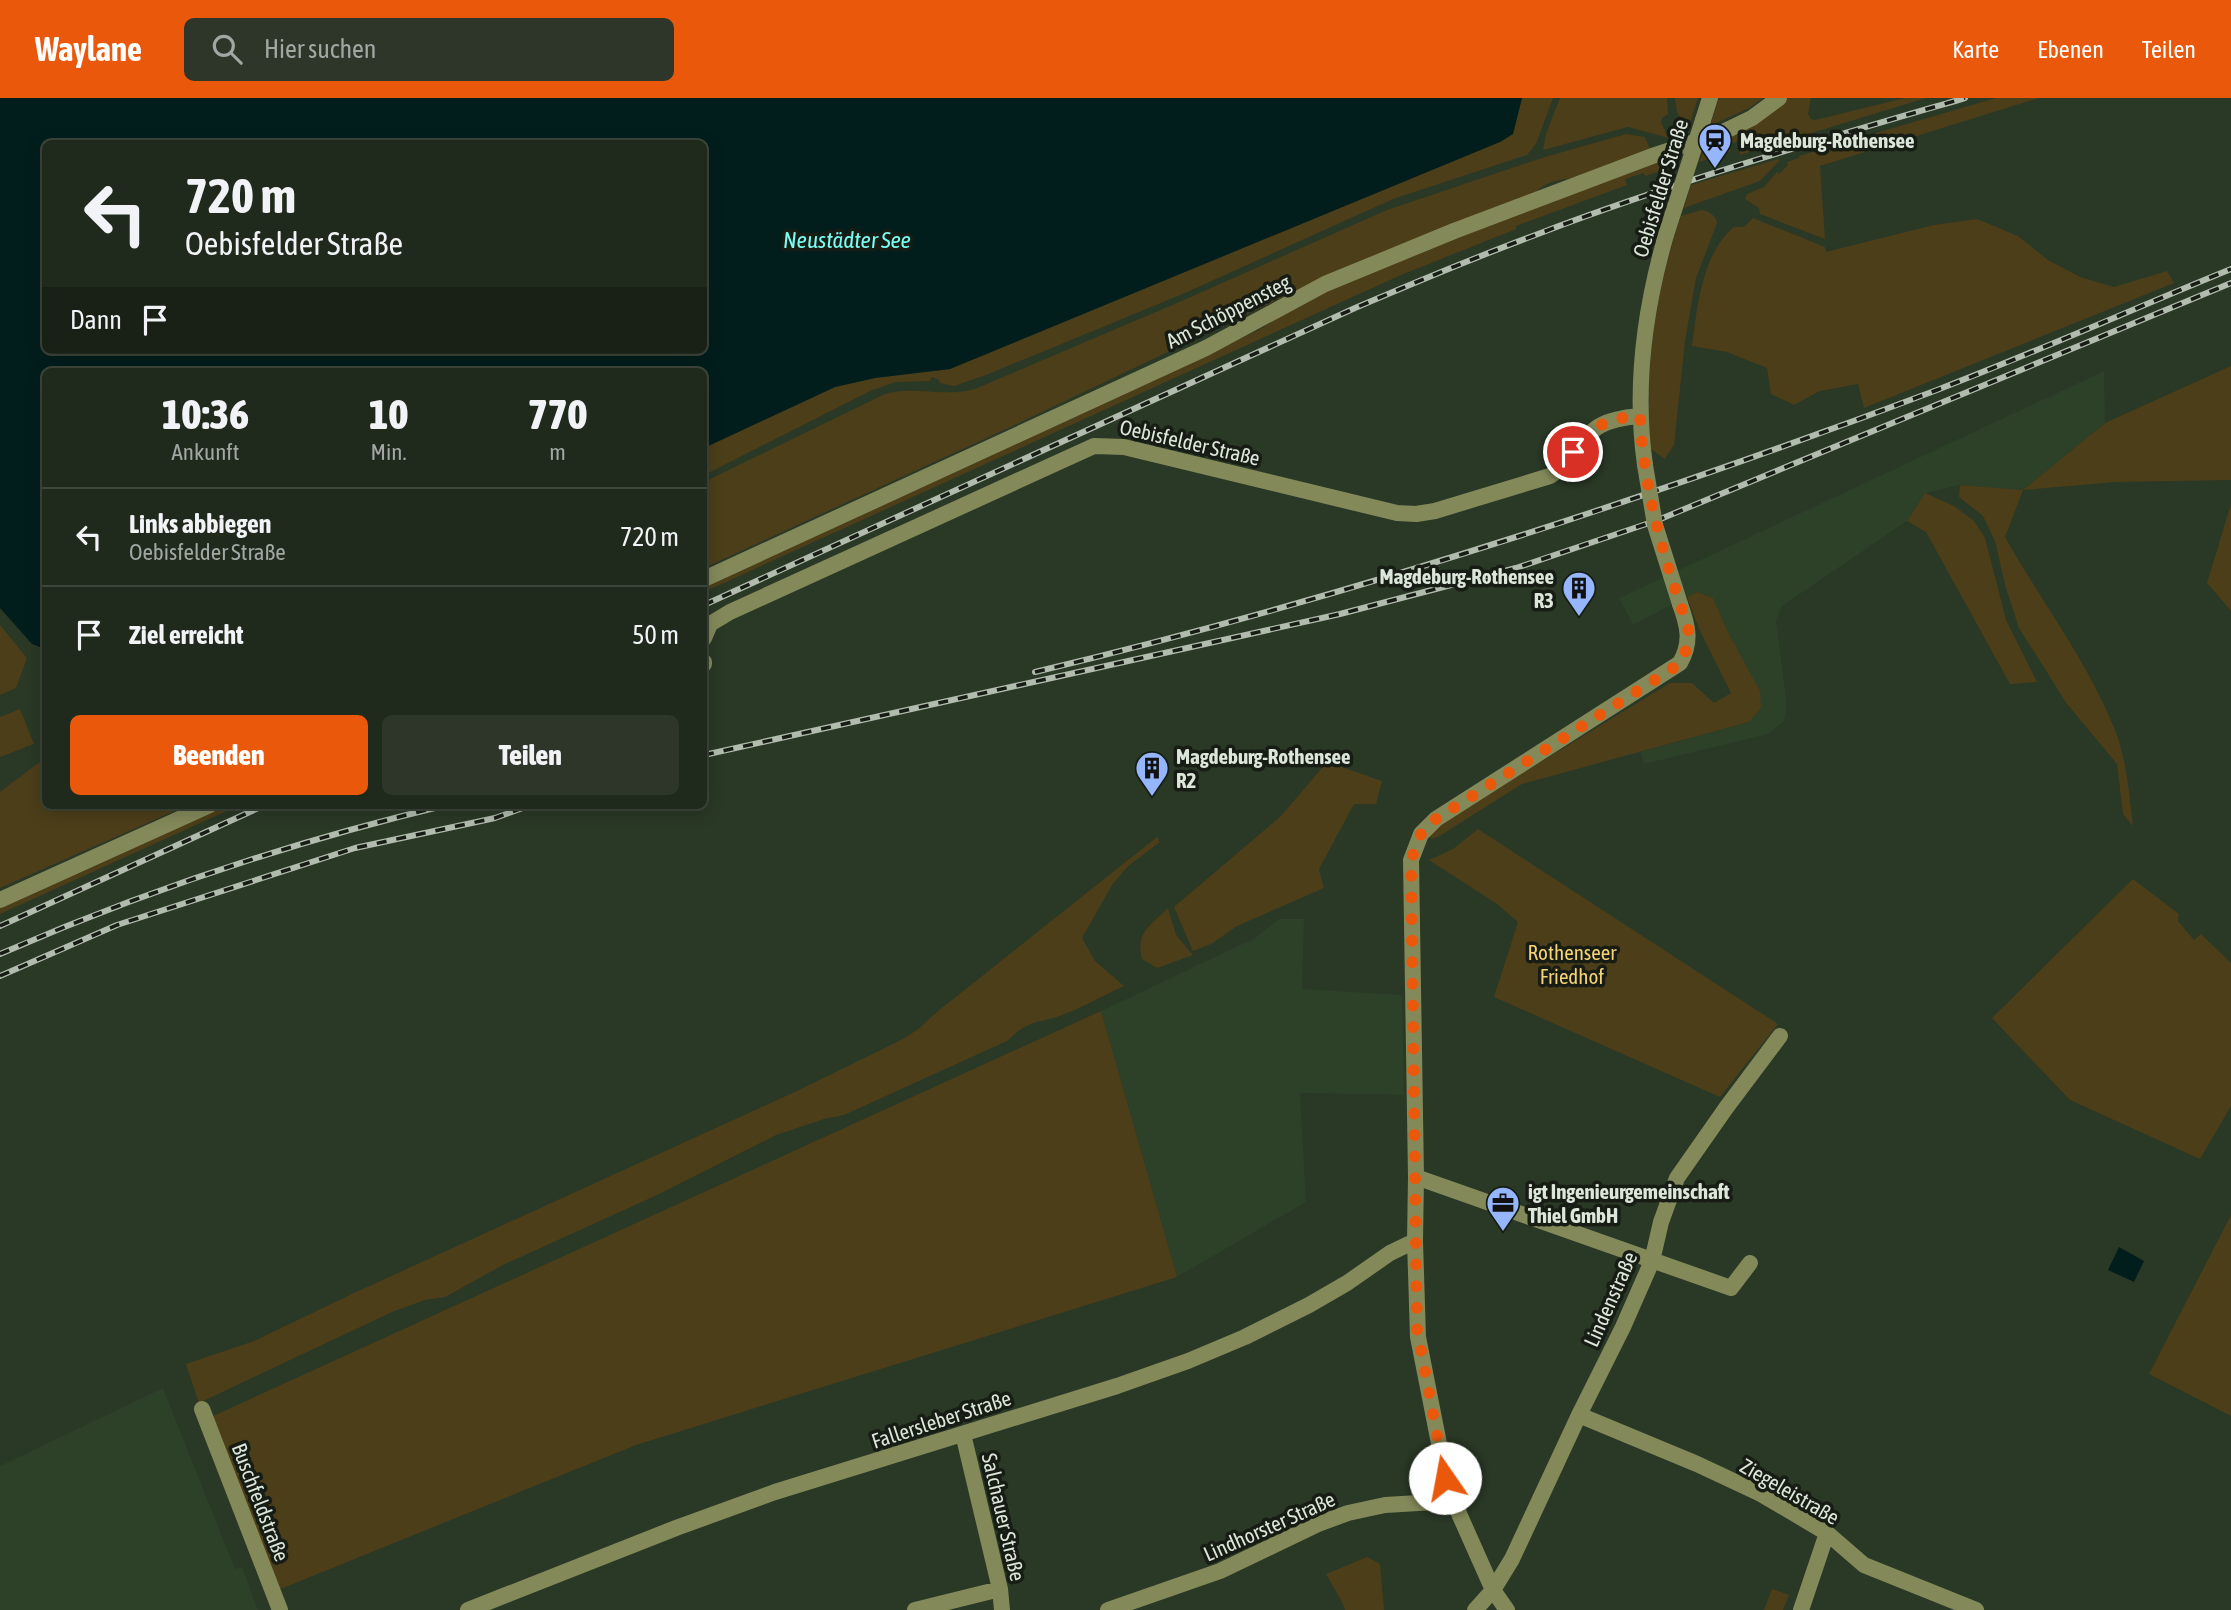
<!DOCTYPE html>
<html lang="de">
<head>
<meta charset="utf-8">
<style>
	:root { --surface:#202a1c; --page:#2d3629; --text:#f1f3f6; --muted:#a2a7a3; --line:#3d463b; --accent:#ea580c }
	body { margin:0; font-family:"Asap Condensed",sans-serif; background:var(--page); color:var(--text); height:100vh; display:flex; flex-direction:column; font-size:26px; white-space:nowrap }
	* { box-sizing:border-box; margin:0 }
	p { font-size:23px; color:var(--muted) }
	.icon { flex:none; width:38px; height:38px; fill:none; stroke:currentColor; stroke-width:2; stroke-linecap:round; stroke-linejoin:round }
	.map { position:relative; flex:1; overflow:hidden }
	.sheet { position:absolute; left:42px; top:270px; width:665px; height:441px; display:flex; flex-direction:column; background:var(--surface); border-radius:10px; box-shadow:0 4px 18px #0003,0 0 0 2px var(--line) }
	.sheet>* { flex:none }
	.guide { position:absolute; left:42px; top:42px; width:665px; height:214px; border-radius:10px; box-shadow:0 4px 18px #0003,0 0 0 2px var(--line); background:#202a1c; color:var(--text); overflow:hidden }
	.pin { position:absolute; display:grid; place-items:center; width:60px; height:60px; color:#fff; margin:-30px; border:4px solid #fff; border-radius:50%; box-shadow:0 2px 7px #0007 }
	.me { position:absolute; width:77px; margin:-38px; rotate:348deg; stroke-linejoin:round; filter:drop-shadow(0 0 5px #0008) }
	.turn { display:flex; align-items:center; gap:24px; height:147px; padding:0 28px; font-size:32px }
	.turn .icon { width:91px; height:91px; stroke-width:2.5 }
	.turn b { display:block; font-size:49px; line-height:60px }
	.then { display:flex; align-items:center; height:66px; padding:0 28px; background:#0003; gap:14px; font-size:26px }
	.eta { display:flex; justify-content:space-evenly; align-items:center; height:119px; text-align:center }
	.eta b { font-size:42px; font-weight:800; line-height:49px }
	.cta { display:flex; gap:14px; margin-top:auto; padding:14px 28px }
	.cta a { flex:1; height:80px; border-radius:10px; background:var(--accent); color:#fff; font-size:28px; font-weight:800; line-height:80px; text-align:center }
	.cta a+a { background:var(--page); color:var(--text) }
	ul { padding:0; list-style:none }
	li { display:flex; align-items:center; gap:21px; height:98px; padding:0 28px; border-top:2px solid var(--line) }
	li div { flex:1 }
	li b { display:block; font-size:26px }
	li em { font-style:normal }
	header { display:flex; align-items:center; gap:42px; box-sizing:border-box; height:98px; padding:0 35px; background:var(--accent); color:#fff }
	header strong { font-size:33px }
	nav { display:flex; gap:38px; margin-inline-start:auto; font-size:24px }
	.search { width:490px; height:63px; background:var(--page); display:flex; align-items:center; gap:18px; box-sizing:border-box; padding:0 24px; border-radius:10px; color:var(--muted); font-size:26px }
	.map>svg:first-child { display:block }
	.built { fill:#2d4028 }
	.green { fill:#4c3e19 }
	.water { fill:#021e1c; fill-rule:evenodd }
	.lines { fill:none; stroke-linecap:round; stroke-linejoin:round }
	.minor { stroke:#84895a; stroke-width:16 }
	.rail-casing { stroke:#b1bcae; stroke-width:6 }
	.rail { stroke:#171d15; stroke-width:3.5; stroke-dasharray:10; stroke-linecap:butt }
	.minor-bridge { stroke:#84895a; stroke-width:16 }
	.route { stroke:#ea580c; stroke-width:12; stroke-dasharray:0 21.6 }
	.labels { text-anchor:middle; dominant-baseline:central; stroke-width:7; stroke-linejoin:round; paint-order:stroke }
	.poi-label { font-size:21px; font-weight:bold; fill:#dde6da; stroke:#171d15; text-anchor:start }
	.street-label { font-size:21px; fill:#dde6da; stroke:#171d15 }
	.park-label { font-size:21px; fill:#f6d276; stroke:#171d15 }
	.water-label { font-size:23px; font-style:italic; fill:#78fdf3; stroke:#171d15 }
</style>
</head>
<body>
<header>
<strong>Waylane</strong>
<div class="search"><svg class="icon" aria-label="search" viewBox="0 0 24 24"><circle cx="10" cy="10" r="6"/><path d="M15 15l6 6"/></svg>Hier suchen</div>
<nav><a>Karte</a><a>Ebenen</a><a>Teilen</a></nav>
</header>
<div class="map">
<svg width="2231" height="1512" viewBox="0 0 2231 1512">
	<rect width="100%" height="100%" fill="#2a3826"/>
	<!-- built -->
	<path class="built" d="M2104,273L2105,325L2023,392L1960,387L1925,395L1907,423L1782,508L1776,523L1787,607L1784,623L1769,636L1644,666L1641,654L1749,624L1730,538L1713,500L1696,494L1633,527L1619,500Z
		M1279,821H1304L1302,891L1402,897L1404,997L1300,995L1306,1104L1177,1179L1101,913L1255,840Z
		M163,1290L235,1471L242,1469L258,1512H0V1368Z"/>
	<!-- green -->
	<path class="green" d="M1522,0H1553L1536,46L1527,57L1393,101L1185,195L986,277L954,288L940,285L939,282L932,279L930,283L896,284L870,293L704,377V350L835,289L875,280L950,271L1505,41L1513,36Z
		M1560,0H1667L1668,16L1662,20L1661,25L1669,40L1628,29L1543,52L1546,36Z
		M1675,0H1698L1688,30L1677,14Z
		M1719,0H1763L1749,10L1710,28Z
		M1788,0H1811L1808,16L1811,21L1815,22L1905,0H1926L1740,57V54L1749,40L1746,36H1742L1736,44L1704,50L1705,45Z
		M1996,0H2039L1820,68L1825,141L1760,116L1759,110L1745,101L1747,96L1764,89L1777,74L1779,76L1788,67L1787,64L1799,60V58L1857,41L1859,46L1871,44L1869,37Z
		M1626,36L1645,39L1650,51L1575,80C1561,81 1544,84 1535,95L1329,177L1019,325L704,470V384L885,296C916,287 943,300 975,291L1177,205L1387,112L1545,59Z
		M1731,49L1730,54L1699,64L1703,54Z
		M1682,52L1676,68L1645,78L1644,75L1625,81L1627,87L1516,128V131L1401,177L704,494V487L1257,233L1314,198L1396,162Z
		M1778,61L1780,62L1760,83L1684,110L1691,87Z
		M1701,112C1709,113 1716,117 1717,125L1696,180L1685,243L1674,347L1665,361L1651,351C1644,270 1655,195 1681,118Z
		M1753,120L1825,149L1826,154L1934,127L1977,121L2018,138L2048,162L2080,179L2114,189L2167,173L2174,185L1864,310L1858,286L1820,293L1794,307L1771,296L1767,270L1727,254L1692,248C1697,210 1702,155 1734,129H1744Z
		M2231,268V382L2115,384L2023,392L2005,439C2041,503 2088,564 2115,632C2127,662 2129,696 2133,728L2123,716L2117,666L2067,606L2019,530L2006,490L1995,443L1983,418L1959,399L1960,387L2023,392L2105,325Z
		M1925,395L1954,408L1974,423L1985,440L2006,522L2037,584L2010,586L1926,434L1907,423Z
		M2231,406V513L2207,485Z
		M1697,494L1713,500L1730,538L1760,593L1761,610L1749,624L1522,686L1438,739L1431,741L1430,738L1434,729L1670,585H1692L1714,605L1731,595L1699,531L1687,499Z
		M0,527L27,560L16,590L0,597Z
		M20,611L34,646L0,659V619Z
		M45,660L46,707H188L0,790V694Z
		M1327,664L1382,683L1376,706H1354L1319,771L1324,790L1237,828L1211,846L1193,853L1174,809L1281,718Z
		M219,707H240L0,816V807Z
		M1478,731L1778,926L1720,999L1494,899L1518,824L1497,806L1429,762L1453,751Z
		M1157,739L1160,744L1128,768L1112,787L1082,840L1095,863L1124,888C1102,898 1080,911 1057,919C1032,926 1028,923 1007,943L844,1017L824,1021L776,1037L657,1097L503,1167L445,1199L425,1202L392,1214L199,1305L186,1266L254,1243L354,1195L799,992L901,942L917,932L938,913Z
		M2133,781L2179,816L2178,823L2194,842L2201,836L2231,865V1008L2200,1061L2070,1002L1992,920Z
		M1168,810L1176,837L1193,857L1157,870L1142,861C1135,835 1151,827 1168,810Z
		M1101,913L1177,1179L636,1347L278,1492L213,1318Z
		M2231,1117V1318L2149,1276Z
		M1367,1459L1380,1466L1384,1512H1345L1342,1504L1326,1476Z
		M1772,1491L1789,1497L1783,1512H1764Z"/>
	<!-- water -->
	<path class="water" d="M0,0H1522L1513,36L1500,44L950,271L875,280L835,289L704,350V273H46L45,551L32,546L0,510ZM46,46H704V252H46Z
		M2119,1149L2144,1163L2134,1184L2108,1172Z"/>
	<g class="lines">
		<!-- minor -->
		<path class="minor" d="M1703,22L1710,0
			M1645,367C1634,289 1644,213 1666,137
			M704,481L1206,250L1325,186L1454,133L1655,57L1721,35L1752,20L1779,0
			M704,540L710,526L730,514L1094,348L1124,349L1397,415L1416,416L1435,413L1550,378C1559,373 1564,365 1570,358C1593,328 1603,321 1640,318
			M704,564V566
			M0,802L210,707
			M1416,1079L1731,1190L1750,1165
			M202,1311L280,1512
			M1579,1317L1697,1366L1761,1396L1827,1435L1864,1467L1976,1512
			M963,1336L1000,1491L1002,1512
			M468,1512L676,1430L775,1394L1117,1288L1188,1263L1245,1239L1309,1207L1347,1185L1390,1155L1415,1143
			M915,1512L1000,1491
			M1108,1512L1220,1473L1318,1426L1348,1415L1385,1407L1452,1403
			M1475,1512L1493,1492L1512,1461L1579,1317L1623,1229L1652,1163L1661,1124L1677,1080L1726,1010L1780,938
			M1507,1512L1493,1492L1448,1391L1418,1239L1415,1143L1416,1079L1411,762L1421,736L1436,721L1680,565C1692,544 1688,528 1680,506
			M1801,1512L1827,1435"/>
		<defs>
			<path id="rail" d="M704,507L1355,210C1416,184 1476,159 1538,136C1677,83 1821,42 1965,0
				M1035,574C1342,501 1642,403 1937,292C2036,254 2133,211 2231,171
				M704,657L1340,516L1516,470L1658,422L2231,185
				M0,828L265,707
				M0,856C143,794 295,743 447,707
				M0,878L117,827L355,750L495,720L531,707"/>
		</defs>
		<!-- rail casing -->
		<use href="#rail" class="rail-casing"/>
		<!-- rail -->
		<use href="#rail" class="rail"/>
		<!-- minor-bridge -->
		<path class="minor-bridge" d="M1666,137L1703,22
			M1645,367L1655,427L1680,506"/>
	</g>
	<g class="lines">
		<!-- route -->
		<path class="route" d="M1445,1380L1417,1231L1411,762L1421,736L1436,721L1672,571C1686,560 1690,545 1688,528C1663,459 1644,392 1640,318C1604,321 1596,326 1573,354"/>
	</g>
	<!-- icons -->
	<defs>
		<symbol id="station-pin" viewBox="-11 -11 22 30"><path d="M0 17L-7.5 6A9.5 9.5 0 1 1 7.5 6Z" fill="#95b6fd" stroke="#171d15"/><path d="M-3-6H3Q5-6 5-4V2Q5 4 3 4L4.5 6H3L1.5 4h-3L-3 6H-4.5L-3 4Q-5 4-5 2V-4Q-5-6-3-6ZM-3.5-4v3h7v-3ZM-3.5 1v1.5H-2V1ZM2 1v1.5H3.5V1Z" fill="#111"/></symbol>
		<symbol id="building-pin" viewBox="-11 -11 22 30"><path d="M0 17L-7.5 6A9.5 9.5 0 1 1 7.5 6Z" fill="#95b6fd" stroke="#171d15"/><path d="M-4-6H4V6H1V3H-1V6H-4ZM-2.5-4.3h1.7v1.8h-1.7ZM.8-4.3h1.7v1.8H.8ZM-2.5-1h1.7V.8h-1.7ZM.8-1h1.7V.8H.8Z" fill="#111"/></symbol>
		<symbol id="office-pin" viewBox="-11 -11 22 30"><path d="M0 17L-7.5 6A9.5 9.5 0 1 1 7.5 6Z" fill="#95b6fd" stroke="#171d15"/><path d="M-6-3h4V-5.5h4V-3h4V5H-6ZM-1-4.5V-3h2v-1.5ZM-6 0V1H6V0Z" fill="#111"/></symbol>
	</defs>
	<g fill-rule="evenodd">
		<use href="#station-pin" x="1696" y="23" width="38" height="52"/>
		<use href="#building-pin" x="1560" y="471" width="38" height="52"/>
		<use href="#building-pin" x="1133" y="651" width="38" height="52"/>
		<use href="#office-pin" x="1484" y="1086" width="38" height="52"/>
	</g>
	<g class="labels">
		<!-- poi labels -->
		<g class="poi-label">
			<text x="1740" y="42">Magdeburg-Rothensee</text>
			<text x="1554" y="478" text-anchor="end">Magdeburg-Rothensee<tspan x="1554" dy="24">R3</tspan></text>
			<text x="1176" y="658">Magdeburg-Rothensee<tspan x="1176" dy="24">R2</tspan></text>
			<text x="1528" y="1093">igt Ingenieurgemeinschaft<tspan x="1528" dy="24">Thiel GmbH</tspan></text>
		</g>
		<!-- street labels -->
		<g class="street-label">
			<text transform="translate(1660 90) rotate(-73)">Oebisfelder Straße</text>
			<text transform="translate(1228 213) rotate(-27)">Am Schöppensteg</text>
			<text transform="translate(1190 344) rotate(13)">Oebisfelder Straße</text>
			<text transform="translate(1610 1201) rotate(-66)">Lindenstraße</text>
			<text transform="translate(941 1321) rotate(-18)">Fallersleber Straße</text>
			<text transform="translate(1790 1393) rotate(30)">Ziegeleistraße</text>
			<text transform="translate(261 1404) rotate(69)">Buschfeldstraße</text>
			<text transform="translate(1004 1419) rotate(77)">Salchauer Straße</text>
			<text transform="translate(1269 1428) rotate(-24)">Lindhorster Straße</text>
		</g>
		<!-- park labels -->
		<g class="park-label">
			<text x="1572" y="854">Rothenseer<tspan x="1572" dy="24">Friedhof</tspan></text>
		</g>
		<!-- water labels -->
		<g class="water-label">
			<text x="847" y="142">Neustädter See</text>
		</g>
	</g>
</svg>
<div class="pin" style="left:1573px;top:354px;background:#d93025"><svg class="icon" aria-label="arrive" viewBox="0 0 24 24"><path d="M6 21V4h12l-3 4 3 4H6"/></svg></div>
<svg class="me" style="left:1445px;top:1380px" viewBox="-20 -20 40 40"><circle r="19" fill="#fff"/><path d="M0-13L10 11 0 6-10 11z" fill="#ea580c"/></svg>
<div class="guide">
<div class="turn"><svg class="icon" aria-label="left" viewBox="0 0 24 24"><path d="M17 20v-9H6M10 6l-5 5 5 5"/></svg><div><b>720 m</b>Oebisfelder Straße</div></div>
<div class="then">Dann<svg class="icon" aria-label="arrive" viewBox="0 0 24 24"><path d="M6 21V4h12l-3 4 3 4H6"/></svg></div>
</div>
<section class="sheet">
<div class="eta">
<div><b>10:36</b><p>Ankunft</p></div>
<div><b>10</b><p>Min.</p></div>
<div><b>770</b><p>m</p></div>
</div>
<ul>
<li><svg class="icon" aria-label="left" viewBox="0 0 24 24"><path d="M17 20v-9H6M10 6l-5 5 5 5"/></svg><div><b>Links abbiegen</b><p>Oebisfelder Straße</p></div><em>720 m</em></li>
<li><svg class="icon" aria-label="arrive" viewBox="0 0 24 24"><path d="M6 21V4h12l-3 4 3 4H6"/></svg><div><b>Ziel erreicht</b></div><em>50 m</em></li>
</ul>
<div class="cta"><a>Beenden</a><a>Teilen</a></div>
</section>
</div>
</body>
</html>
